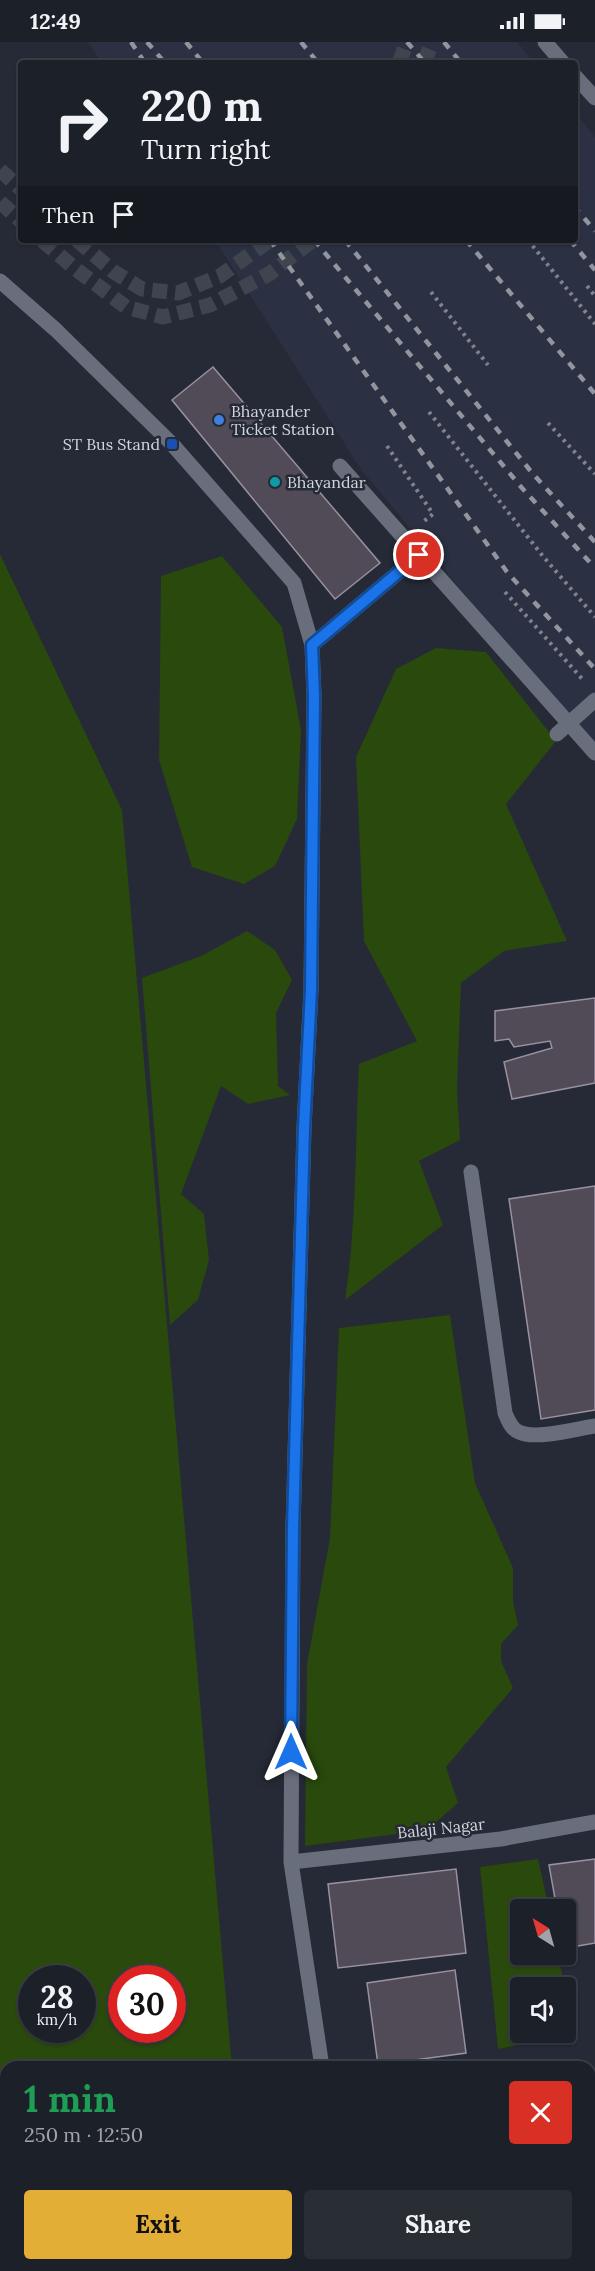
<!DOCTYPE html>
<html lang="en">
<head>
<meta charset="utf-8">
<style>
	:root { --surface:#1c2028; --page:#292d34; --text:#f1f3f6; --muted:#a0a3a8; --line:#3a3e45; --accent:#e3ae35 }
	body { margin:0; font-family:Lora,serif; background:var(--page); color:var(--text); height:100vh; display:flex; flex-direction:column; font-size:22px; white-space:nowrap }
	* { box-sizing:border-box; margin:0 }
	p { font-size:20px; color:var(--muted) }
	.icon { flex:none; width:33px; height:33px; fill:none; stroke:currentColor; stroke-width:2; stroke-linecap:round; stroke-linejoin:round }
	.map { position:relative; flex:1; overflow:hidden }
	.drawer { position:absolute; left:0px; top:2019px; width:596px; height:210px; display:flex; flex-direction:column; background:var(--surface); border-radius:18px 18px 0 0; box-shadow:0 2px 4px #0004,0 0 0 2px var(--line) }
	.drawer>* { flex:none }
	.guide { position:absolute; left:18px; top:18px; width:560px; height:183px; border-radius:6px; box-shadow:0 2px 4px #0004,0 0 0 2px var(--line); background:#1c2028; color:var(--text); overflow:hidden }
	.needle { width:39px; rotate:323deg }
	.fabs { position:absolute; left:510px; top:1857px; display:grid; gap:12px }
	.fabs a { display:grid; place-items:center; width:66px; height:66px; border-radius:6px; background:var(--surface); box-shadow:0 2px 4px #0004,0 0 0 2px var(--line); font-size:30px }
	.speed { position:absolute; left:18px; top:1923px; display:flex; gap:12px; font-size:30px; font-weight:700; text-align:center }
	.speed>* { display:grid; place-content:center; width:78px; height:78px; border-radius:50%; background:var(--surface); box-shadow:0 2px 4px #0004,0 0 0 2px var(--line); line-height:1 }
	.speed small { font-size:15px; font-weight:400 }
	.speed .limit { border:9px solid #d22; background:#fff; color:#111 }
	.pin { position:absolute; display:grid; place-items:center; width:51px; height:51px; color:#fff; margin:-26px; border:3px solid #fff; border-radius:50%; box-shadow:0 2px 6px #0007 }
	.me { position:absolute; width:66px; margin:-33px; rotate:0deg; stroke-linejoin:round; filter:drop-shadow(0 0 4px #0008) }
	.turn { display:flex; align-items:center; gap:21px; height:126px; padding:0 24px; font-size:27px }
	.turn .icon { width:78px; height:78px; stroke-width:2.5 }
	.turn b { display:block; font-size:42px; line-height:51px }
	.then { display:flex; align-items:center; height:57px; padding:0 24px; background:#0003; gap:12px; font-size:22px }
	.round { display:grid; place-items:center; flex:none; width:63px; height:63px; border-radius:6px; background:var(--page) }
	.head { display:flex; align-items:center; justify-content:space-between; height:102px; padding:0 24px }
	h1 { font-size:36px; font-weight:800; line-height:45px; color:#1e9e55 }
	.cta { display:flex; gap:12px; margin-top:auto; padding:12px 24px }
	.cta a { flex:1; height:69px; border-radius:6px; background:var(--accent); color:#111; font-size:24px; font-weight:800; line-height:69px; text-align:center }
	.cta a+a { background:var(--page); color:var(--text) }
	.status { display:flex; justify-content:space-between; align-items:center; height:42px; padding:0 30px; background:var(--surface); direction:ltr }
	.status svg { height:16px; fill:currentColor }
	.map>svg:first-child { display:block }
	.built { fill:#2b3143 }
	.green { fill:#29490d; fill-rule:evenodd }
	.building { fill:#514a57; stroke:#9991a0; stroke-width:1.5 }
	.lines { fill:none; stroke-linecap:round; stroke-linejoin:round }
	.minor-tunnel { stroke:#3f444f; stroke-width:15; stroke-dasharray:15 8; stroke-linecap:butt }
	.path { stroke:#7f838d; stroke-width:4; stroke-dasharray:3 4.5; stroke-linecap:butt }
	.service { stroke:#696e7d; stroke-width:15 }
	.pedestrian { stroke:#696e7d; stroke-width:15 }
	.minor { stroke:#696e7d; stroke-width:15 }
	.rail { stroke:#91959e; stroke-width:4.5; stroke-dasharray:8 8; stroke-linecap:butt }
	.route-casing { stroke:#114b97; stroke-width:15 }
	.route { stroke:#1a73e8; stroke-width:10 }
	.shop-dot { fill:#3f7fe0; stroke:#252a36; stroke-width:2 }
	.transit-dot { fill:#1a4fb4; stroke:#252a36; stroke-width:2 }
	.culture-dot { fill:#0f9aa8; stroke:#252a36; stroke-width:2 }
	.labels { text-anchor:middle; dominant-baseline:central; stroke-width:5; stroke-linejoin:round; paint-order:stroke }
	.poi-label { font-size:16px; fill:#d2d6de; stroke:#252a36; text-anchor:start }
	.street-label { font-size:16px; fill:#d2d6de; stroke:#252a36 }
</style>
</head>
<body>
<div class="status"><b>12:49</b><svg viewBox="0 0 49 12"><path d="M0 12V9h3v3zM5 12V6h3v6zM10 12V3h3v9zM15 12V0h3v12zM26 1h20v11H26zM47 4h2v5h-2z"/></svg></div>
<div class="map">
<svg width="595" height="2229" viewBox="0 0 595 2229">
	<rect width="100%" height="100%" fill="#252a36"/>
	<!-- built -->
	<path class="built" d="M88,0H517L534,21H102Z
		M575,70L595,95V709L360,426L215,198H574Z"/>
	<!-- green -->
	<path class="green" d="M0,512L122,768L232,2025H6V2223H249L250,2229H0ZM32,1936H82V1988H32ZM122,1936H172V1988H122Z
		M222,514L282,585L301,688L297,777L275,824L244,842L192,825L159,718L161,534Z
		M436,606L486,610L556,699L506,762L567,899L504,909L461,941L457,1047L460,1098L419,1119L443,1183L345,1258C357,1181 355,1100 359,1022L417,999L364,899L356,715L396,627Z
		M247,889L275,908L292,938L276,971L278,1044L290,1053L248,1062L221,1044L181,1152L204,1172L209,1218L198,1258L170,1283L142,936L201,914Z
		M450,1273L475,1441L513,1526V1559L518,1583L501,1602V1619L513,1646L446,1725L458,1761L427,1788L305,1804L307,1622L330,1496L339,1286Z
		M538,1817L549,1867L520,1868V1912L558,1913L565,1945L520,1946V1990H566V1946L575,1992L498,2007L480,1825Z"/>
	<!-- building -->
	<path class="building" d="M213,325L380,521L335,557L172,358Z
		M595,956V1041L512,1057L504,1020L552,1006L550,999L514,1005L509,997L495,999V969Z
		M595,1144V1368L541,1377L509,1157Z
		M595,1817V1901L566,1906V1868H557L549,1823Z
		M456,1827L466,1911L338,1926L328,1842Z
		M455,1928L466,2011L378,2023L367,1941Z
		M595,2169V2229H577L575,2223H590V2171Z
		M390,2223H532L533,2229H391Z"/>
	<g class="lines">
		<!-- minor-tunnel -->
		<path class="minor-tunnel" d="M399,21L407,0
			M424,21L432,0
			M0,128L21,147
			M0,160L21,179
			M42,198L73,225L126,265L163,275L210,263L269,232L313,198
			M77,198L114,230L142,247L178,251L220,234L270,198"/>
		<!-- path -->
		<path class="path" d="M528,198L595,282
			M587,244L595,254
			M431,250L488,323
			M429,370L542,513L595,575
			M548,381L595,432
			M387,404L433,472L423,480
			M505,550L584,639
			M540,2223L542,2229"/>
		<!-- service -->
		<path class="service" d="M471,1130L505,1371C508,1378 511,1387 519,1390C535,1398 576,1387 595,1384"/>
		<!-- pedestrian -->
		<path class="pedestrian" d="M340,424L595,711
			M557,692L595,658"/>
		<!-- minor -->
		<path class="minor" d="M545,0L563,21
			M574,33L595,56
			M0,239L56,288L172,402L294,541L312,603L314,654L311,948L304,1086L293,1486L291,1820L322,2025
			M312,603L419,513
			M291,1820L501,1797L595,1780
			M359,2223L360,2229"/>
		<!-- rail -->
		<path class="rail" d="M131,0L145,21
			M147,0L165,21
			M186,0L203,21
			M301,0L318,21
			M407,0L425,21
			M444,0L461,21
			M574,164L595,189
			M270,198L507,530L595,627
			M314,198L522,446L595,526
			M345,198L533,432L595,500
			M466,198L595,352
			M570,198L595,228"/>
	</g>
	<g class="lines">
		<defs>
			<path id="route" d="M291,1710L293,1486L304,1086L311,948L314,654L312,603L419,513"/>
		</defs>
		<!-- route casing -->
		<use href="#route" class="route-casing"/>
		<!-- route -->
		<use href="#route" class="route"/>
	</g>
	<!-- markers -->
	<circle class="shop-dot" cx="219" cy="378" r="6"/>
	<rect class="transit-dot" x="166" y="396" width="12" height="12" rx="3"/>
	<circle class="culture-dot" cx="275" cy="440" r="6"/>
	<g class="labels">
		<!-- poi labels -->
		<g class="poi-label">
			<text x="231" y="369">Bhayander<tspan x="231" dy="18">Ticket Station</tspan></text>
			<text x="160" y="402" text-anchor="end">ST Bus Stand</text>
			<text x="287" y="440">Bhayandar</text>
		</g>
		<!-- street labels -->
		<g class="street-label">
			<text transform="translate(441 1786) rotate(-6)">Balaji Nagar</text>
		</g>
	</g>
</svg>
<div class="fabs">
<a><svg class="needle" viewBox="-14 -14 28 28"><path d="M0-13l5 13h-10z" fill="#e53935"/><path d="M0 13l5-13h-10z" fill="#a0a3a8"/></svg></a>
<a><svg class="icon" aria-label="sound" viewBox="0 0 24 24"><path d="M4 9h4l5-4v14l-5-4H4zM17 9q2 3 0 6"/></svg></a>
</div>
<div class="speed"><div>28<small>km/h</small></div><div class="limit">30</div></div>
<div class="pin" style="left:419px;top:513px;background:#d93025"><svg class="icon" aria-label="arrive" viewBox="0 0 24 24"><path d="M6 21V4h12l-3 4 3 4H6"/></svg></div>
<svg class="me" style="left:291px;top:1710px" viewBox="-20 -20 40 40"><path d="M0-17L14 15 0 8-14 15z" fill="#1a73e8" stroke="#fff" stroke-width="4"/></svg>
<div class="guide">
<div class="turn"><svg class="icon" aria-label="right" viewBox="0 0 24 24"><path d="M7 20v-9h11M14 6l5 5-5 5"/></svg><div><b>220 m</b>Turn right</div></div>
<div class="then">Then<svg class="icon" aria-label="arrive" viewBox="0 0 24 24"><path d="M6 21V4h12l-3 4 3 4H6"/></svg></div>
</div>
<section class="drawer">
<div class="head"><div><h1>1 min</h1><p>250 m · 12:50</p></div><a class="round" style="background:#d93025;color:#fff"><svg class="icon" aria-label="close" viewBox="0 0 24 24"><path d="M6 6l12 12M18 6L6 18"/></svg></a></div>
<div class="cta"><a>Exit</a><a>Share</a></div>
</section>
</div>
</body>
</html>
